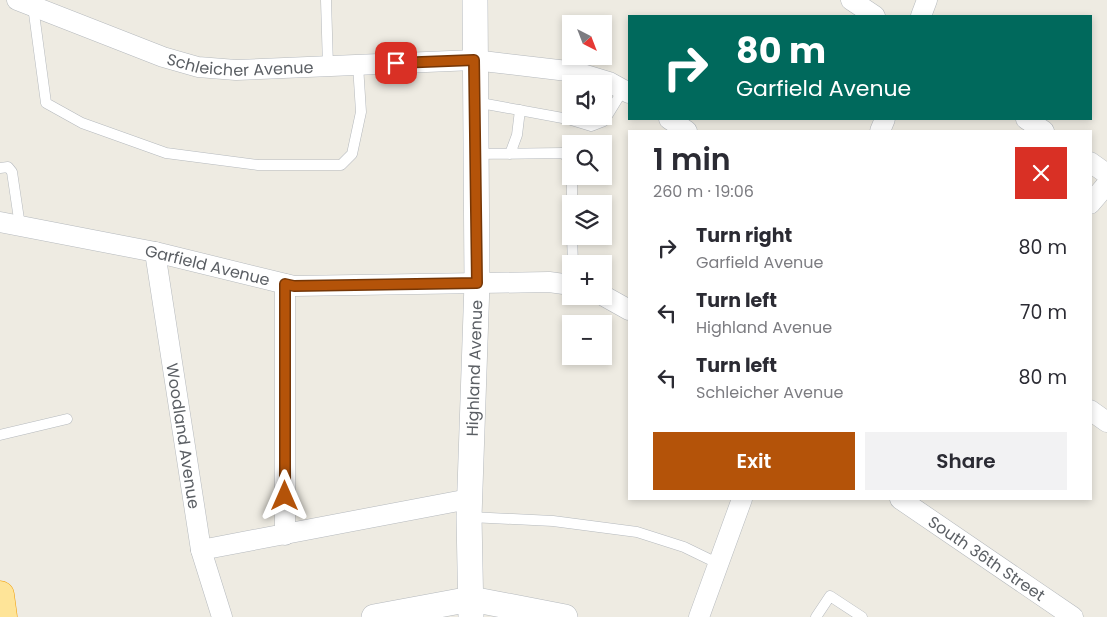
<!DOCTYPE html>
<html lang="en">
<head>
<meta charset="utf-8">
<style>
	:root { --surface:#fff; --page:#f2f2f3; --text:#2b2b33; --muted:#7c7c81; --accent:#b45309 }
	body { margin:0; font-family:Poppins,sans-serif; background:var(--page); color:var(--text); height:100vh; display:flex; flex-direction:column; font-size:19px; white-space:nowrap }
	* { box-sizing:border-box; margin:0 }
	p { font-size:16px; color:var(--muted) }
	.icon { flex:none; width:28px; height:28px; fill:none; stroke:currentColor; stroke-width:2; stroke-linecap:round; stroke-linejoin:round }
	.map { position:relative; flex:1; overflow:hidden }
	.sheet { position:absolute; left:628px; top:130px; width:464px; height:370px; display:flex; flex-direction:column; background:var(--surface); border-radius:0px; box-shadow:0 2px 8px #0003 }
	.sheet>* { flex:none }
	.banner { position:absolute; left:628px; top:15px; width:464px; height:105px; border-radius:0px; box-shadow:0 2px 8px #0003; background:#00695c; color:#fff; overflow:hidden }
	.needle { width:32px; rotate:138deg }
	.buttons { position:absolute; left:562px; top:15px; display:grid; gap:10px }
	.buttons a { display:grid; place-items:center; width:50px; height:50px; border-radius:0px; background:var(--surface); box-shadow:0 2px 8px #0003; font-size:25px }
	.pin { position:absolute; display:grid; place-items:center; width:42px; height:42px; color:#fff; margin:-21px; border-radius:10px; box-shadow:0 2px 8px #0006 }
	.me { position:absolute; width:55px; margin:-28px; rotate:0deg; stroke-linejoin:round; filter:drop-shadow(0 0 4px #0008) }
	.turn { display:flex; align-items:center; gap:18px; height:105px; padding:0 25px; font-size:22px }
	.turn .icon { width:65px; height:65px; stroke-width:2.5 }
	.turn b { display:block; font-size:35px; line-height:42px }
	.round { display:grid; place-items:center; flex:none; width:52px; height:52px; border-radius:0px; background:var(--page) }
	.overview { display:flex; align-items:center; justify-content:space-between; height:85px; padding:0 25px }
	h1 { font-size:30px; font-weight:600; line-height:38px }
	.cta { display:flex; gap:10px; margin-top:auto; padding:10px 25px }
	.cta a { flex:1; height:58px; border-radius:0px; background:var(--accent); color:#fff; font-size:20px; font-weight:600; line-height:58px; text-align:center }
	.cta a+a { background:var(--page); color:var(--text) }
	ul { padding:0; list-style:none }
	li { display:flex; align-items:center; gap:15px; height:65px; padding:0 25px }
	li div { flex:1 }
	li b { display:block; font-size:19px }
	li em { font-style:normal }
	.map>svg:first-child { display:block }
	.lines { fill:none; stroke-linecap:round; stroke-linejoin:round }
	.service-casing { stroke:#b5b9bd; stroke-width:11 }
	.minor-casing { stroke:#b5b9bd; stroke-width:21 }
	.tertiary-casing { stroke:#b5b9bd; stroke-width:26 }
	.trunk-casing { stroke:#f09b00; stroke-width:29 }
	.service { stroke:#fff; stroke-width:10 }
	.minor { stroke:#fff; stroke-width:20 }
	.tertiary { stroke:#fff; stroke-width:25 }
	.trunk { stroke:#fee498; stroke-width:28 }
	.route-casing { stroke:#753606; stroke-width:12 }
	.route { stroke:#b45309; stroke-width:9 }
	.labels { text-anchor:middle; dominant-baseline:central; stroke-width:4; stroke-linejoin:round; paint-order:stroke }
	.street-label { font-size:16px; fill:#5b5f64; stroke:#fff }
</style>
</head>
<body>
<div class="map">
<svg width="1107" height="617" viewBox="0 0 1107 617">
	<rect width="100%" height="100%" fill="#eeebe2"/>
	<g class="lines">
		<defs>
			<path id="service" d="M326,0L328,66
				M33,6L46,103L82,123L166,153L258,165H341L352,154L361,112L358,65
				M475,102L568,119L591,126L604,121L623,90
				M477,154L563,153L571,161
				M510,154L517,135L520,110
				M0,168L8,167L12,172L20,226
				M572,176V204
				M572,236L573,264
				M0,435L67,419
				M470,517L553,521L637,532L684,547L717,563
				M816,617L830,596L862,617"/>
			<g id="minor">
				<path id="s1" d="M17,0L163,57L198,67L236,70L474,60L576,72L609,82L629,93"/>
				<path d="M851,0L875,16"/>
				<path d="M921,16L927,0"/>
				<path d="M669,119L687,131"/>
				<path d="M1026,119L1044,131"/>
				<path d="M880,131L885,119"/>
				<path d="M1090,162L1107,174"/>
				<path d="M1090,204L1107,184"/>
				<path id="s2" d="M0,222L155,252L294,286L549,282L571,285"/>
				<path id="s3" d="M155,252L201,550L222,617"/>
				<path d="M285,284V535"/>
				<path d="M604,296L629,310"/>
				<path d="M1090,410L1107,422"/>
				<path id="s4" d="M900,499L1073,617"/>
				<path d="M201,550L469,499"/>
				<path d="M699,617L742,499"/>
			</g>
			<g id="tertiary">
				<path d="M374,617L471,599L565,617"/>
				<path id="s5" d="M471,617L469,517L477,283L475,0"/>
			</g>
			<path id="trunk" d="M0,595L3,617"/>
		</defs>
		<!-- service casing -->
		<use href="#service" class="service-casing"/>
		<!-- minor casing -->
		<use href="#minor" class="minor-casing"/>
		<!-- tertiary casing -->
		<use href="#tertiary" class="tertiary-casing"/>
		<!-- trunk casing -->
		<use href="#trunk" class="trunk-casing"/>
		<!-- service -->
		<use href="#service" class="service"/>
		<!-- minor -->
		<use href="#minor" class="minor"/>
		<!-- tertiary -->
		<use href="#tertiary" class="tertiary"/>
		<!-- trunk -->
		<use href="#trunk" class="trunk"/>
	</g>
	<g class="lines">
		<defs>
			<path id="route" d="M285,496V284L294,286L477,283L474,60L396,63"/>
		</defs>
		<!-- route casing -->
		<use href="#route" class="route-casing"/>
		<!-- route -->
		<use href="#route" class="route"/>
	</g>
	<g class="labels">
		<!-- street labels -->
		<g class="street-label">
			<text stroke="none"><textPath href="#s1" startOffset="235">Schleicher Avenue</textPath></text>
			<text stroke="none"><textPath href="#s2" startOffset="212">Garfield Avenue</textPath></text>
			<text stroke="none"><textPath href="#s5" startOffset="249">Highland Avenue</textPath></text>
			<text stroke="none"><textPath href="#s3" startOffset="186">Woodland Avenue</textPath></text>
			<text stroke="none"><textPath href="#s4" startOffset="105">South 36th Street</textPath></text>
		</g>
	</g>
</svg>
<div class="buttons">
<a><svg class="needle" viewBox="-14 -14 28 28"><path d="M0-13l5 13h-10z" fill="#e53935"/><path d="M0 13l5-13h-10z" fill="#7c7c81"/></svg></a>
<a><svg class="icon" aria-label="sound" viewBox="0 0 24 24"><path d="M4 9h4l5-4v14l-5-4H4zM17 9q2 3 0 6"/></svg></a>
<a><svg class="icon" aria-label="search" viewBox="0 0 24 24"><circle cx="10" cy="10" r="6"/><path d="M15 15l6 6"/></svg></a>
<a><svg class="icon" aria-label="layers" viewBox="0 0 24 24"><path d="M12 4l9 5-9 5-9-5zM3 14l9 5 9-5"/></svg></a>
<a>+</a>
<a>−</a>
</div>
<div class="pin" style="left:396px;top:63px;background:#d93025"><svg class="icon" aria-label="arrive" viewBox="0 0 24 24"><path d="M6 21V4h12l-3 4 3 4H6"/></svg></div>
<svg class="me" style="left:285px;top:496px" viewBox="-20 -20 40 40"><path d="M0-17L14 15 0 8-14 15z" fill="#b45309" stroke="#fff" stroke-width="4"/></svg>
<div class="banner">
<div class="turn"><svg class="icon" aria-label="right" viewBox="0 0 24 24"><path d="M7 20v-9h11M14 6l5 5-5 5"/></svg><div><b>80 m</b>Garfield Avenue</div></div>
</div>
<section class="sheet">
<div class="overview"><div><h1>1 min</h1><p>260 m · 19:06</p></div><a class="round" style="background:#d93025;color:#fff"><svg class="icon" aria-label="close" viewBox="0 0 24 24"><path d="M6 6l12 12M18 6L6 18"/></svg></a></div>
<ul>
<li><svg class="icon" aria-label="right" viewBox="0 0 24 24"><path d="M7 20v-9h11M14 6l5 5-5 5"/></svg><div><b>Turn right</b><p>Garfield Avenue</p></div><em>80 m</em></li>
<li><svg class="icon" aria-label="left" viewBox="0 0 24 24"><path d="M17 20v-9H6M10 6l-5 5 5 5"/></svg><div><b>Turn left</b><p>Highland Avenue</p></div><em>70 m</em></li>
<li><svg class="icon" aria-label="left" viewBox="0 0 24 24"><path d="M17 20v-9H6M10 6l-5 5 5 5"/></svg><div><b>Turn left</b><p>Schleicher Avenue</p></div><em>80 m</em></li>
</ul>
<div class="cta"><a>Exit</a><a>Share</a></div>
</section>
</div>
</body>
</html>
